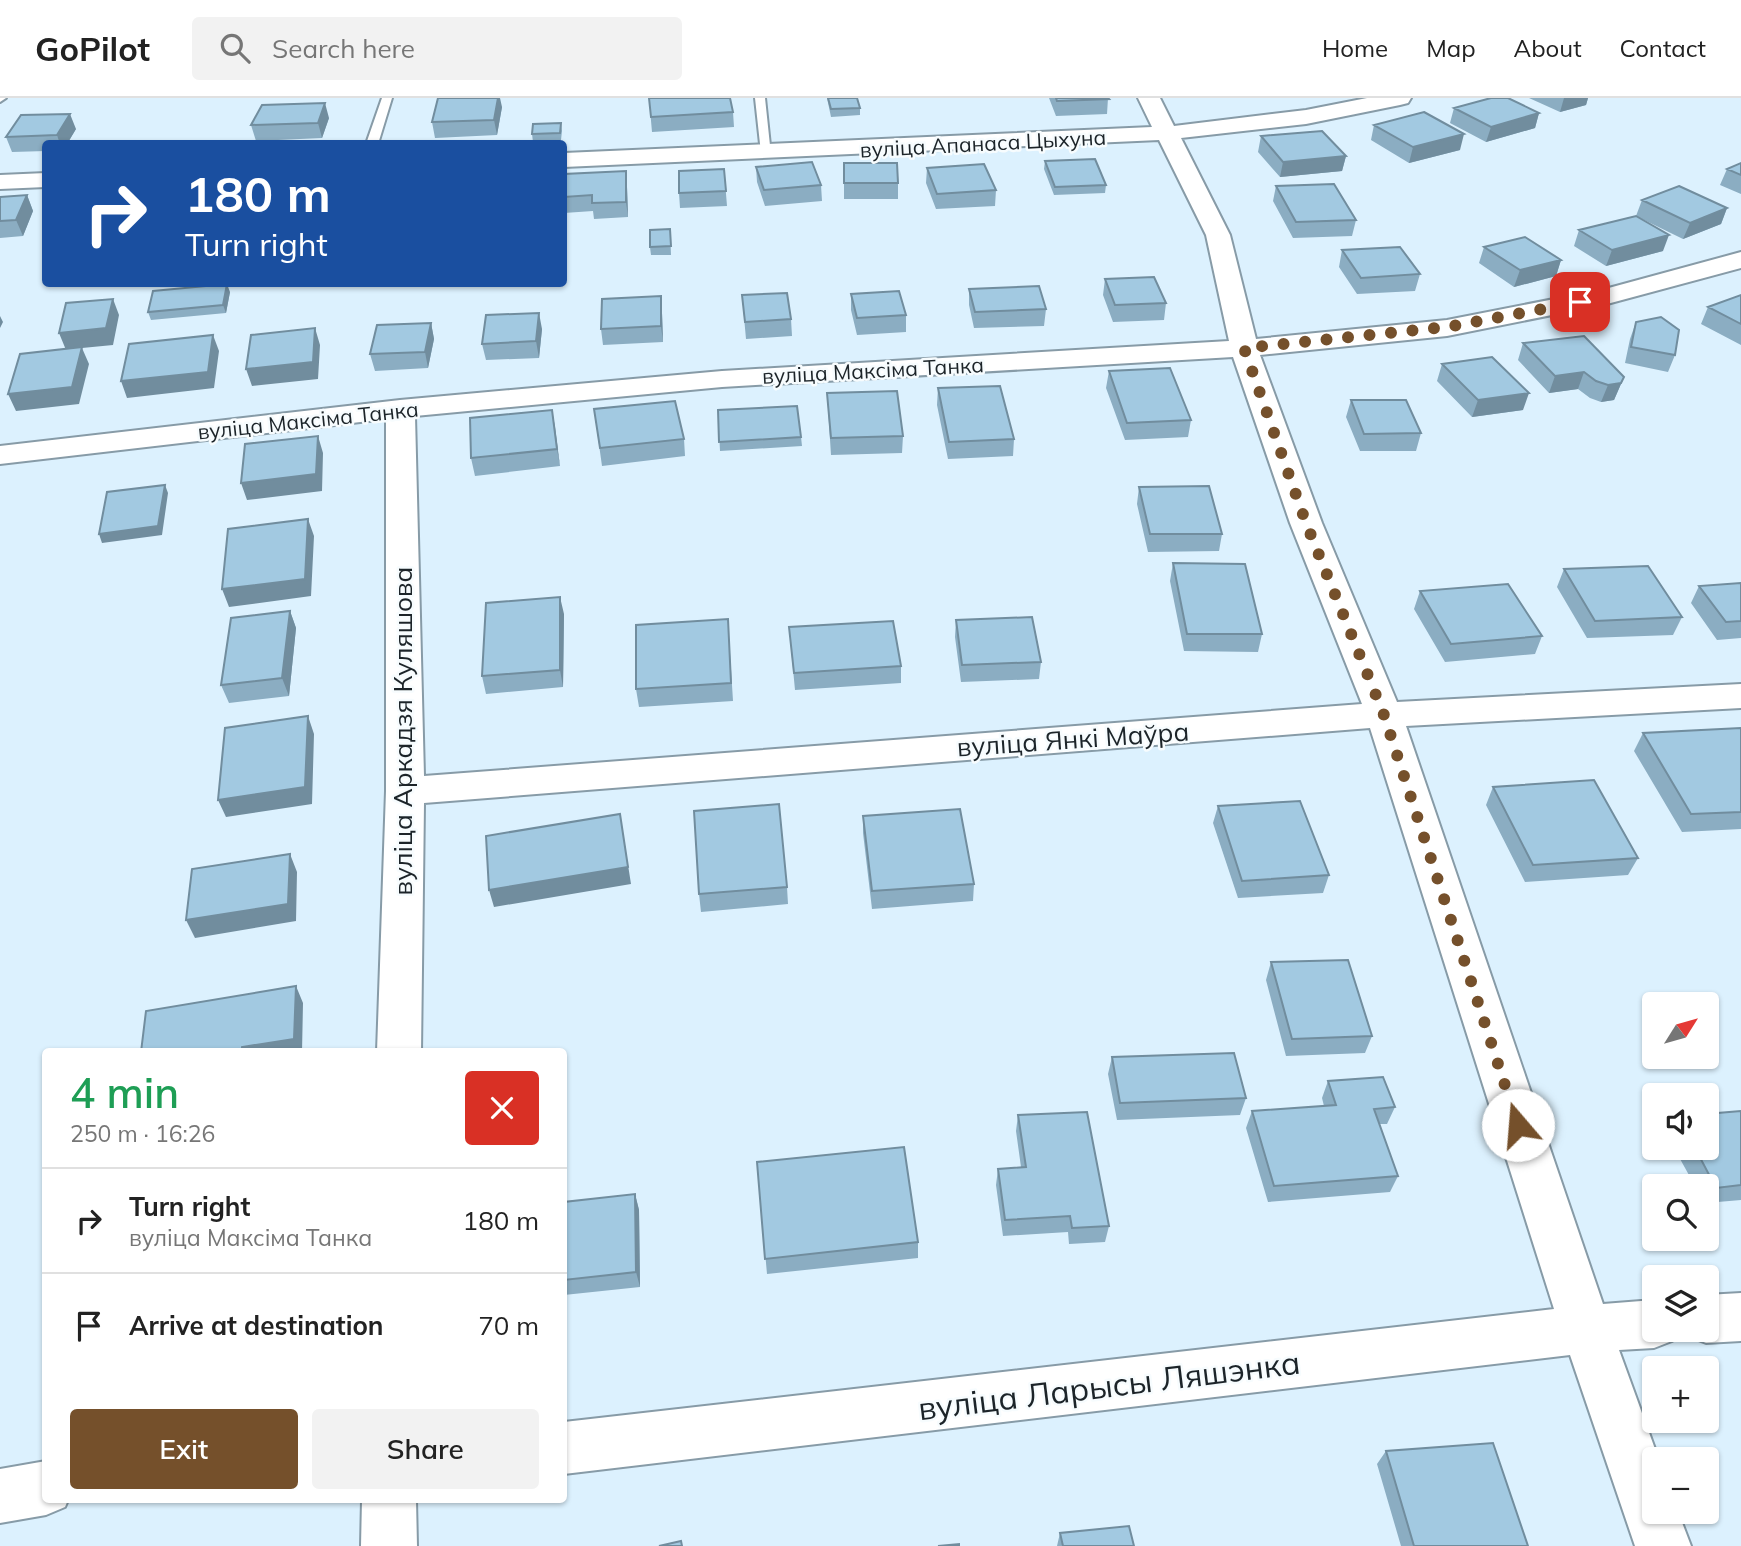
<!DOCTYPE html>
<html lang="en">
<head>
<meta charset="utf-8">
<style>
	:root { --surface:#fff; --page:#f2f2f2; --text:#222; --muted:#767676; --line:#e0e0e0; --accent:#75502b }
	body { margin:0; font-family:Mulish,sans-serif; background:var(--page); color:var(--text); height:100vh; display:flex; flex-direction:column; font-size:26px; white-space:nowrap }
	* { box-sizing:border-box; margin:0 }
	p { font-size:23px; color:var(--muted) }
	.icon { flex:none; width:38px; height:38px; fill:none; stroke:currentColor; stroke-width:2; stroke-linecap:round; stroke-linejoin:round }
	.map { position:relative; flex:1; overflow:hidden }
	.panel { position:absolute; left:42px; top:950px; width:525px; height:455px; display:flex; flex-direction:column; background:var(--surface); border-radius:7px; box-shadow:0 2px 5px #0004 }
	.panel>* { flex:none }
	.guide { position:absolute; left:42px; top:42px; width:525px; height:147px; border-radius:7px; box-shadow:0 2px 5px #0004; background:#1a4fa0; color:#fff; overflow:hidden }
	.needle { width:46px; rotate:53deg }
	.controls { position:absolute; left:1642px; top:894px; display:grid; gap:14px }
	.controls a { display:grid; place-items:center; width:77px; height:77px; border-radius:7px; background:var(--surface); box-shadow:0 2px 5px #0004; font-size:35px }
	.pin { position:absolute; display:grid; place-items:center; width:60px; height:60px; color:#fff; margin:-30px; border-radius:14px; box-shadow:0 4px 10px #0006 }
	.me { position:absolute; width:77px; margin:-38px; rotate:342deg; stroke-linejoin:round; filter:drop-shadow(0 0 5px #0008) }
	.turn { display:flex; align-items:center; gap:24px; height:147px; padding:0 28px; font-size:32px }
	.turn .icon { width:91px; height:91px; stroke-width:2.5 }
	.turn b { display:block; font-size:49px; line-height:60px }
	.round { display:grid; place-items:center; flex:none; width:74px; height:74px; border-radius:7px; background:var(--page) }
	.summary { display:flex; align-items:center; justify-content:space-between; height:119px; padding:0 28px }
	h1 { font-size:42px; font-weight:600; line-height:52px; color:#1e9e55 }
	.cta { display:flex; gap:14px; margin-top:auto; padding:14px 28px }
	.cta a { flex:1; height:80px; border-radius:7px; background:var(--accent); color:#fff; font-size:28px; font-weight:600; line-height:80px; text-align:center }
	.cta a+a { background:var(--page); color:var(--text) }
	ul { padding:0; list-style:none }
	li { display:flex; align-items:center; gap:21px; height:105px; padding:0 28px; border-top:2px solid var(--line) }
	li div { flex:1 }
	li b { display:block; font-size:26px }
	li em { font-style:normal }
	header { display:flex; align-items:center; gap:42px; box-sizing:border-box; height:98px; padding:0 35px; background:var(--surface); border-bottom:2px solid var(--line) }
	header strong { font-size:33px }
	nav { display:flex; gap:38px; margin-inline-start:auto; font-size:24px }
	.search { width:490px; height:63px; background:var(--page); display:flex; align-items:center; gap:18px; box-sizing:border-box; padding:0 24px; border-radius:7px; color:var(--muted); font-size:26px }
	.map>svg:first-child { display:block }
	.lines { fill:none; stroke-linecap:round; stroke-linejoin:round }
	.service-casing { stroke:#879ba7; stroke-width:4 }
	.minor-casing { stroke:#879ba7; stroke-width:4 }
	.service { fill:#fff; fill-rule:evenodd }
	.minor { fill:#fff; fill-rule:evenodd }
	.wall { fill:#8badc2 }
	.shaded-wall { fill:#718d9e }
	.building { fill:#a2c9e1; stroke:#718d9e; stroke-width:2 }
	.route { stroke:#75502b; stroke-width:12; stroke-dasharray:0 21.6 }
	.labels { text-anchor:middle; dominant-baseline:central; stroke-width:5; stroke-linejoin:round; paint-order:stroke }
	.far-street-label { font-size:21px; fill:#1c2429; stroke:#f7fcfe }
	.street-label { font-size:26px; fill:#1c2429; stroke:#f7fcfe }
	.near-street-label { font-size:32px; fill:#1c2429; stroke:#f7fcfe }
</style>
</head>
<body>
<header>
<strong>GoPilot</strong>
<div class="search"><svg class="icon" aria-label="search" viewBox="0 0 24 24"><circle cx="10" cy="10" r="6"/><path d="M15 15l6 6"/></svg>Search here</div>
<nav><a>Home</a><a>Map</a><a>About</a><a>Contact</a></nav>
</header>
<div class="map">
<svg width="1741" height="1448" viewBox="0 0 1741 1448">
	<rect width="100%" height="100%" fill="#dcf1fe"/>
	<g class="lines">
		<defs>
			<path id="service" d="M0,0H6L0,4Z
				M382,0H392L378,46H366Z
				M755,0H765L771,57L761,55Z"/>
			<path id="minor" d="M1138,0H1160L1174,28L1306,12L1367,0H1411L1408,5L1400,7L1306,26L1181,40L1230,137L1256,241L1447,222L1605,191L1741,154V170L1607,206L1447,238L1260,257L1322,425L1397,604L1741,586V610L1406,628L1603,1206L1654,1202V1232H1676L1672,1243L1654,1250L1619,1252L1659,1362H1654V1414H1678L1691,1448H1635L1570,1257L564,1376V1324L1554,1211L1370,630L424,705L421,954H377L386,693V321L0,366V348L400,302L722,273L1229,243L1206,137L1159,42L564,69V55L1152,29ZM1233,259L1290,425L1362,606L424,678L415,318L722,289Z
				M46,75V89L0,91V77Z
				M1741,1195V1243L1706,1245L1688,1238L1686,1232H1706V1197Z
				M46,1363V1402H68L65,1409L46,1417L0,1425V1371Z
				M362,1402H416L417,1448H361Z"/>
		</defs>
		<!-- service casing -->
		<use href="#service" class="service-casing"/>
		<!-- minor casing -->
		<use href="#minor" class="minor-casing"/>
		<!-- service -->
		<use href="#service" class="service"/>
		<!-- minor -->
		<use href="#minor" class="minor"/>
	</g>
	<!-- wall -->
	<path class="wall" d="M649,0L733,14L734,29L652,34Z
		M827,0H857L860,10V17L831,19Z
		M1049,0H1108L1107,16L1056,18Z
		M1529,0H1588L1586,7L1560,14Z
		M502,9L497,37L435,40L432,24Z
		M1454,10L1539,15L1535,30L1486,44L1450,25Z
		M329,20L322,40L256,43L251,27Z
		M561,25L562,33L561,42L533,44L532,36Z
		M1374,27L1460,52L1409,65L1371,42Z
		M76,31L67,46H46V53L12,54L6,39Z
		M1261,38L1346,58L1342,73L1280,79L1258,54Z
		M1045,63L1106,87L1105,95L1054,97L1044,71Z
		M844,65L898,85V101H844Z
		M1741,65V96L1720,87L1727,71Z
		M756,69L821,87L822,103L765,108L757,84Z
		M927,70L996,92L995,108L936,111L926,85Z
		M724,71L727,108L680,110L679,95Z
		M564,76L627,89L628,119L594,121L593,113L564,115Z
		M1276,88L1356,122L1352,138L1293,140L1273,103Z
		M27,97L33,113L23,138L0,140V99Z
		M1642,102L1727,110L1721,126L1683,141L1640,120L1663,153L1606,168L1574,148L1579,132L1636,118Z
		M670,131L671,157H651L650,149Z
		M1484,149L1561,162L1556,178L1514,189L1479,165Z
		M1342,152L1420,176L1415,193L1357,196L1339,169Z
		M1105,181L1166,205L1164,222L1113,224L1103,197Z
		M969,191L1046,211L1044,228L974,230L969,207Z
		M230,194L226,215L151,222L148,214Z
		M851,196L906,217V234L857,237L851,212Z
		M742,197L791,221L792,238L746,241Z
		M1741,197V247L1701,226L1708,209Z
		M662,215L663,244L603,247L601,231Z
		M1636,224L1675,257L1668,274L1625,265L1630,241Z
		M431,225L434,241L428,270L375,273L370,256Z
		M542,231L539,260L486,262L482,246Z
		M1523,245L1624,279L1614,302L1601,304L1590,300L1578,291L1549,295L1518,262Z
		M1442,266L1523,312L1472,319L1437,283Z
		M1109,273L1191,322L1188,339L1125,342L1106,290Z
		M938,290L1014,341L1013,358L948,361L937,307Z
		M827,295L903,338L902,355L831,357Z
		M1351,302L1421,335L1416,353H1360L1346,319Z
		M594,311L684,341L685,358L602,368Z
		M552,312L560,368L475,378L471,360Z
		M718,312L801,339L802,348L720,353Z
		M1139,389L1222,436L1219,453L1148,454L1137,406Z
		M1173,465L1262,536L1258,554L1184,553L1170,483Z
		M1564,471L1682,519L1673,537L1587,540L1557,489Z
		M1741,485V540L1717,542L1691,505L1699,488Z
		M1420,493L1542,538L1535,556L1445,564L1414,511Z
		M290,513L296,530L289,598L229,605L221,587Z
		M564,516L563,589L486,596L482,578Z
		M956,522L1041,564L1039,581L961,584L955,539Z
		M789,529L901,568V585L795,592Z
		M729,539L733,603L639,609L636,591Z
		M1741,630V731L1682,734L1634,653L1643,635Z
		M1493,689L1638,760L1628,777L1525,784L1486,707Z
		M1218,708L1329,777L1323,795L1238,800L1213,725Z
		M863,718L974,786L973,803L872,811L863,735Z
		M787,789L788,806L701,814L699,796Z
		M1271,864L1372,938L1365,955L1286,958L1266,882Z
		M1112,959L1246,1000L1240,1017L1117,1022L1108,976Z
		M1328,983L1395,1009L1387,1026H1379L1398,1078L1390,1094L1268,1104L1246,1030L1252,1013L1324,1008L1322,1000Z
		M1741,1013V1102L1706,1105V1088H1695L1674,1050H1706Z
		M1018,1017L1109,1128L1105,1144L1069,1146L1068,1134L1003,1138L996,1087L998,1071L1021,1069L1016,1033Z
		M757,1064L918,1144V1160L767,1176Z
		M635,1096L639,1112L640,1189L564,1197V1104Z
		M1386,1353L1528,1448H1401L1377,1366Z
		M1060,1435L1134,1448H1057Z"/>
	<!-- shaded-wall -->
	<path class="shaded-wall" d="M498,0H500L502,9L497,37L494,22Z
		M1564,0H1588L1586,7L1560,14Z
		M325,5L329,20L322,40L318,25Z
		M1539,15L1535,30L1486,44L1491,29Z
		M70,16L76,31L67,46H60L57,37Z
		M1464,36L1460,52L1409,65L1413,49Z
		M1346,58L1342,73L1280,79L1283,64Z
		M626,73L627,89L628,119L626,104Z
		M27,97L33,113L23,138L16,122Z
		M1727,110L1721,126L1683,141L1690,125Z
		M1669,137L1663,153L1606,168L1612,152Z
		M1561,162L1556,178L1514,189L1520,172Z
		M227,186L230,194L226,215L223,207Z
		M661,198L662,215L663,244L661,228Z
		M113,201L119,217L113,247L82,250L89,266L79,306L16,313L8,296L66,252L59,235Z
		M539,215L542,231L539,260L536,243Z
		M0,218L3,224L0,230Z
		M431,225L434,241L428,270L425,254Z
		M315,230L320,247L318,281L252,288L246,271Z
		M213,237L219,253L214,290L127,300L121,283Z
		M1584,274L1578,291L1549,295L1555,278Z
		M1624,279L1614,302L1601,304L1608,287Z
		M1529,295L1523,312L1472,319L1478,302Z
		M552,312L555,329L560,368L557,351Z
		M318,338L323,355L322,393L247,402L241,385Z
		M165,387L168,395L162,437L102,445L99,436Z
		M308,421L314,438L311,498L229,509L222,491Z
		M560,499L564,516L563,589L560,572Z
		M290,513L296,530L289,598L282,580Z
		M308,618L314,636L312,706L226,719L218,702Z
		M620,716L631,786L494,809L489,792Z
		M290,756L297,774L296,823L195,840L186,822Z
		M296,888L303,905L302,954H242V949Z
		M635,1096L639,1112L640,1189L636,1174Z"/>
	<!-- building -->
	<path class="building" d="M438,0H498L494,22L432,24Z
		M649,0H730L733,14L651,19Z
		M828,0H857L860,10L831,11Z
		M1056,0H1108L1109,1L1057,3Z
		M1491,0H1508L1539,15L1491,29L1454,10Z
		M325,5L318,25L251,27L262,7Z
		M1424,14L1464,36L1413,49L1374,27Z
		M70,16L57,37L6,39L21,17Z
		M561,25L560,35L532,36L533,26Z
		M1322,33L1346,58L1283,64L1261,38Z
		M1095,61L1106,87L1055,89L1045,63Z
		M812,64L821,87L764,92L756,69Z
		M844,65H897L898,85H844Z
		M1741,65V77L1727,71Z
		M984,66L996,92L937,96L927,70Z
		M724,71L726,93L679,95V73Z
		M626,73V104L592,105V97L564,99V76Z
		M1334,86L1356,122L1296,124L1276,88Z
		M1679,88L1727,110L1690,125L1642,102Z
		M27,97L16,122L0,123V99Z
		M1636,118L1669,137L1612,152L1579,132Z
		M670,131L671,148L650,149V132Z
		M1525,139L1561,162L1520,172L1484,149Z
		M1400,149L1420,176L1361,180L1342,152Z
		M1154,179L1166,205L1115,207L1105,181Z
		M227,186L223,207L148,214L153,193Z
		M1039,188L1046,211L975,214L969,191Z
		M899,193L906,217L857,220L851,196Z
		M787,195L791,221L745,224L742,197Z
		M1741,197V226L1708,209Z
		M661,198V228L601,231L602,201Z
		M113,201L106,230L59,235L66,205Z
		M539,215L536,243L482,246L486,217Z
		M1661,219L1679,232L1675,257L1631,249L1636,224Z
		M431,225L425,254L370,256L377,227Z
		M315,230L313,264L246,271L251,237Z
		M213,237L208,274L121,283L129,246Z
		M1584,238L1624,279L1621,285L1608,287L1596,283L1584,274L1555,278L1523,245Z
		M82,249L72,289L8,296L20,256Z
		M1492,259L1529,295L1478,302L1442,266Z
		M1170,270L1191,322L1127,325L1109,273Z
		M1000,288L1014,341L949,344L938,290Z
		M897,293L903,338L831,340L827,295Z
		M1351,302H1406L1421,335L1364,336Z
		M675,303L684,341L600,350L594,311Z
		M797,308L801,339L719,344L718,312Z
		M552,312L557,351L471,360L470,320Z
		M318,338L316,376L241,385L245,346Z
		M165,387L158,428L99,436L107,394Z
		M1209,388L1222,436H1150L1139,389Z
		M308,421L305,481L222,491L228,431Z
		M1173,465L1245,466L1262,536H1187Z
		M1648,468L1682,519L1595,523L1564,471Z
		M1741,485V523L1726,524L1699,488Z
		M1508,486L1542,538L1451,546L1420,493Z
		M560,499V572L482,578L486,505Z
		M290,513L282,580L221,587L231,520Z
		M1032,519L1041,564L962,567L956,522Z
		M728,521L731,585L636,591V527Z
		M893,523L901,568L794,575L789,529Z
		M308,618L305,689L218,702L225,630Z
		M1741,630V714L1691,716L1643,635Z
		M1594,682L1638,760L1533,767L1493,689Z
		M1300,703L1329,777L1242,783L1218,708Z
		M779,706L787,789L699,796L694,713Z
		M960,711L974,786L872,793L863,718Z
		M620,716L628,769L489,792L486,738Z
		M290,756L288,806L186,822L192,771Z
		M1348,862L1372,938L1292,941L1271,864Z
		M296,888L294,941L242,949V954H141L146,913Z
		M1234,955L1246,1000L1120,1005L1112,959Z
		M1383,979L1395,1009L1374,1011L1398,1078L1274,1088L1252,1013L1336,1007L1328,983Z
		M1741,1013V1087L1716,1090L1695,1050H1706V1016Z
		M1087,1014L1109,1128L1072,1130L1070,1118L1005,1122L998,1071L1026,1069L1018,1017Z
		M904,1049L918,1144L765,1161L757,1064Z
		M635,1096L636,1174L564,1182V1104Z
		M1493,1345L1528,1448H1414L1386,1353Z
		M1129,1428L1134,1448H1063L1060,1435Z
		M681,1443L682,1448H659Z
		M959,1446V1448H938Z"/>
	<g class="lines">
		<!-- route -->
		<path class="route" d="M1518,1027L1384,617L1306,425L1244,250L1447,229L1580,204"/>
	</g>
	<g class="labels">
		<!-- far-street labels -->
		<g class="far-street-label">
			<text transform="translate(983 45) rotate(-3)">вуліца Апанаса Цыхуна</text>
			<text transform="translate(873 272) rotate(-3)">вуліца Максіма Танка</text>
			<text transform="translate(308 322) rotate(-6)">вуліца Максіма Танка</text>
		</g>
		<!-- street labels -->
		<g class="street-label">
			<text transform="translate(402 633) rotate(-90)">вуліца Аркадзя Куляшова</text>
			<text transform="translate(1073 641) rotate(-4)">вуліца Янкі Маўра</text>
		</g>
		<!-- near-street labels -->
		<g class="near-street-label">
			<text transform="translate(1109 1287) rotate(-7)">вуліца Ларысы Ляшэнка</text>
		</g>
	</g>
</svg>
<div class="controls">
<a><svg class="needle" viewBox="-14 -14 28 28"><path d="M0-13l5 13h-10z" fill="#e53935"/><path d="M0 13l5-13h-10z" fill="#767676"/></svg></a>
<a><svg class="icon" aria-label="sound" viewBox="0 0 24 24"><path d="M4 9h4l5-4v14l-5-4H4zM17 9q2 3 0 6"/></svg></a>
<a><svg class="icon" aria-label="search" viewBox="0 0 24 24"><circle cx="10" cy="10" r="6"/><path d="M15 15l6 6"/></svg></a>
<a><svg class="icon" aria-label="layers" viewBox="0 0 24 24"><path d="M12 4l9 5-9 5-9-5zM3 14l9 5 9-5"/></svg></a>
<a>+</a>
<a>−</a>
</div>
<div class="pin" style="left:1580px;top:204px;background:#d93025"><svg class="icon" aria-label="arrive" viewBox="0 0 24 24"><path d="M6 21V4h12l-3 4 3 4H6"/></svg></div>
<svg class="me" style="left:1518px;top:1027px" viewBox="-20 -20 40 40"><circle r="19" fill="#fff"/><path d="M0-13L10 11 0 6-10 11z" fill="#75502b"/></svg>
<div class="guide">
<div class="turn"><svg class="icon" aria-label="right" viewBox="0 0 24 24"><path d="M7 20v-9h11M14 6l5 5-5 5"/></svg><div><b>180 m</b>Turn right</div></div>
</div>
<section class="panel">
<div class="summary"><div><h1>4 min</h1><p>250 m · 16:26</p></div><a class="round" style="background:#d93025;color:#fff"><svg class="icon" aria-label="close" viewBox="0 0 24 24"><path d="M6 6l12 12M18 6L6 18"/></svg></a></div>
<ul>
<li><svg class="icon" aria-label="right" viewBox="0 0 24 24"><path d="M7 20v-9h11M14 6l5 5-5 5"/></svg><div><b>Turn right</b><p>вуліца Максіма Танка</p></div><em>180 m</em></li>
<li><svg class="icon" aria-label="arrive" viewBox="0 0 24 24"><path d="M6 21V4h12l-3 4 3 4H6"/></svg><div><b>Arrive at destination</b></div><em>70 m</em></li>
</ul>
<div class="cta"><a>Exit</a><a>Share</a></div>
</section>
</div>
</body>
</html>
